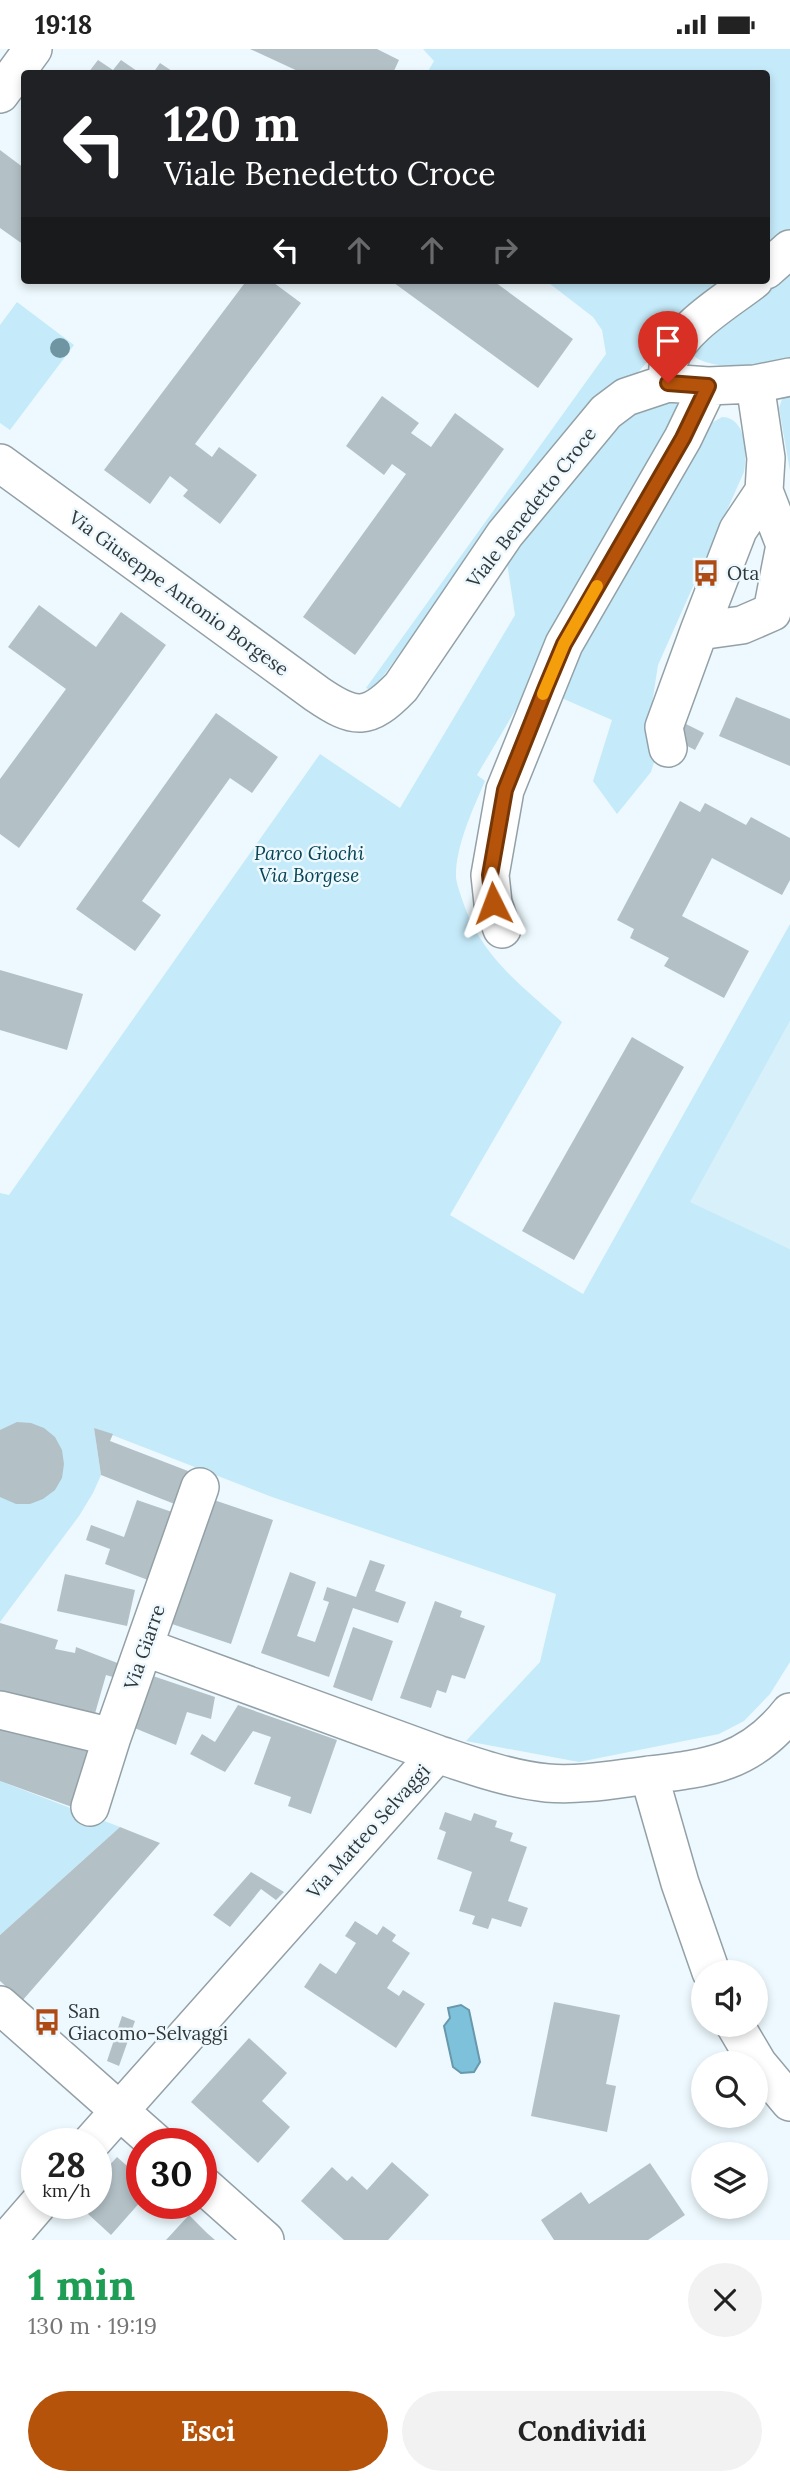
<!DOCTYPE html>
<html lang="it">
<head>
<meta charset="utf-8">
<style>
	:root { --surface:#fff; --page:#f2f2f2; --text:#222; --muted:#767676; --accent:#b45309 }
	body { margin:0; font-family:Lora,serif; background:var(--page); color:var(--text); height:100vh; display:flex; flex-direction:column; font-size:26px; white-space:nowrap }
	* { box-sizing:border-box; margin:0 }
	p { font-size:23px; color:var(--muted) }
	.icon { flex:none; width:38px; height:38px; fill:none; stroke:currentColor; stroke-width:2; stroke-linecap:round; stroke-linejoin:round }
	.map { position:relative; height:2191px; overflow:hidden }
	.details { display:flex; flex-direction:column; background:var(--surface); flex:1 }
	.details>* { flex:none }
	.top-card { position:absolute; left:21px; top:21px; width:749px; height:214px; border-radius:7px; box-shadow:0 4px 10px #0003; background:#202124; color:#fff; overflow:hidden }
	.controls { position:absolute; left:691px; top:1911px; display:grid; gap:14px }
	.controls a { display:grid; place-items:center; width:77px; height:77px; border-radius:50%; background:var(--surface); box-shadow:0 4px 10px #0003; font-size:35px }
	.speed { position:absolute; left:21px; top:2079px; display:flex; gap:14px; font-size:35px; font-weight:700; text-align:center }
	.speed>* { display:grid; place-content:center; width:91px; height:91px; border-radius:50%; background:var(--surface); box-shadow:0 4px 10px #0003; line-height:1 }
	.speed small { font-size:18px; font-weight:400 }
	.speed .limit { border:10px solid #d22; background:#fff; color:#111 }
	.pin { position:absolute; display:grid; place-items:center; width:60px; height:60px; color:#fff; margin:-72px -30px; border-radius:50% 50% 50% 0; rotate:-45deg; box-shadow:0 0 7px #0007 }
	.pin .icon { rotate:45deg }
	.me { position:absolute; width:77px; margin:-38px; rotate:357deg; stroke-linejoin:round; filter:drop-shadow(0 0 5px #0008) }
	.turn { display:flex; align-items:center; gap:24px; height:147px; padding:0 28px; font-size:32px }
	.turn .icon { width:91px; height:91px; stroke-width:2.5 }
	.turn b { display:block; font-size:49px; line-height:60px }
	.lanes { display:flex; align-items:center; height:66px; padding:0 28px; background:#0003; justify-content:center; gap:35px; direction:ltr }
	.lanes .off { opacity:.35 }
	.round { display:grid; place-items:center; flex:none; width:74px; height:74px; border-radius:37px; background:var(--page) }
	.head { display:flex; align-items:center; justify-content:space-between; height:119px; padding:0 28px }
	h1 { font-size:42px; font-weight:700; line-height:52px; color:#1e9e55 }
	.primary-button { display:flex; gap:14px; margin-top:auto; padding:14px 28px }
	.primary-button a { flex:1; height:80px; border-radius:42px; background:var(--accent); color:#fff; font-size:28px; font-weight:700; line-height:80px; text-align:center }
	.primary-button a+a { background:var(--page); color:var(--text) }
	.status { display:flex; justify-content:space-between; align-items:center; height:49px; padding:0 35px; background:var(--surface); direction:ltr }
	.status svg { height:19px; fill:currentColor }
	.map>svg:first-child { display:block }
	.built { fill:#d8f0f9 }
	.green { fill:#c5eaf9 }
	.water { fill:#7ec1db; stroke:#6798ab; stroke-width:2 }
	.building { fill:#b3c1c7 }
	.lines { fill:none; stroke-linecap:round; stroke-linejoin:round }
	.street-casing { stroke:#93a1a7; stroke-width:40 }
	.street { stroke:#fff; stroke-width:37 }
	.tree { fill:#6e95a1 }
	.route-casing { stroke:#753606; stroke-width:18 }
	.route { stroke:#b45309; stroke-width:12 }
	.slow { stroke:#f59e0b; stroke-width:12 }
	.labels { text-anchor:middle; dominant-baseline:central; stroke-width:5; stroke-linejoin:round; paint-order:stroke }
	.street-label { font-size:19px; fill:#32383a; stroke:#edf9fe }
	.poi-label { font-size:19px; fill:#32383a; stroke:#edf9fe; text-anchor:start }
	.park-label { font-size:19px; font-style:italic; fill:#064355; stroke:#edf9fe }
</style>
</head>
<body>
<div class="status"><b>19:18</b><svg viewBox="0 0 49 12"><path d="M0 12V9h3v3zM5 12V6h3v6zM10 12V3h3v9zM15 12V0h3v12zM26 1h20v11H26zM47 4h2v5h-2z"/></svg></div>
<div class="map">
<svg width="790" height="2191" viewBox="0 0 790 2191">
	<rect width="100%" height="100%" fill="#edf9fe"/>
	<!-- built -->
	<path class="built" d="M790,972V1200L689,1153Z"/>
	<!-- green -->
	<path class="green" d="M423,0H790V183L767,205L766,24H427L434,12Z
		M790,218V314C766,315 709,324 692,305L693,299Z
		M545,231H735L678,278L634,328L516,448L372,642L366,639L606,305L602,281L593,268Z
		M17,253L74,296L10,381L0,374V276Z
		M790,340V422L779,359L784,344Z
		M667,352L676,353L679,367L519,655L477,726L485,732C473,760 455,798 456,829C457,836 460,844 462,850C481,908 519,934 562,973L450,1166L583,1245L790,875V972L690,1153L790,1200V1613L770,1645L744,1672L719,1685L579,1713L466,1692L540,1613L556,1545L272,1448L94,1379L101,1426L93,1444L79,1467L0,1573V1144L9,1146L320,705L400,759L515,566L506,507L621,366Z
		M722,368C747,369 747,404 744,423L658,616L651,661L656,707L651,723L617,765L593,732L612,671L557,647L588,583L706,377Z
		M0,1732L120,1778L0,1886Z"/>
	<!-- water -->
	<path class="water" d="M461,1956L469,1961L480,2013L474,2023L461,2024L453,2018L444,1977L450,1969L448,1959Z"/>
	<!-- building -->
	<path class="building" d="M250,0H377L399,11L393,24H302Z
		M98,11L113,21L121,11L140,24H88Z
		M160,14L175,24H153Z
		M0,101L24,119V196L0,179Z
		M247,231H270L301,254L195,395L212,408L219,398L257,426L220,475L183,447L188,441L170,427L150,455L104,421Z
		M390,231H492L573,290L538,339Z
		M382,347L419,374L411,384L431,398L455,364L504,400L355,606L303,568L406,425L392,415L384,426L346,397Z
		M39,556L96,598L121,563L166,596L19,799L0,785V730L66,640L8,598Z
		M736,648L790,670V717L719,687Z
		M216,664L278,708L252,744L230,729L142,852L161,866L135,902L76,860Z
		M682,673L704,684L695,701L674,690Z
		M680,752L700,763L705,754L746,776L751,768L790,789V831L782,846L712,809L682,867L749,902L724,949L664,917L669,909L630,889L634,880L617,871Z
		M0,921L83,945L67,1001L0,981Z
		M632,988L684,1018L574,1211L522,1182Z
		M17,1373L31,1374L44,1379L55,1388L62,1401L64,1415L62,1429L55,1441L43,1450L30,1455H16L0,1448V1381Z
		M94,1379L113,1385L110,1392L188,1422L177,1456L101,1426Z
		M137,1451L172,1463L148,1531L105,1515L110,1500L86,1491L91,1476L124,1488Z
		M214,1451L273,1471L231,1595L172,1575Z
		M370,1511L385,1516L375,1542L406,1553L398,1574L353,1559L329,1628L261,1604L290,1523L316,1533L297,1587L315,1593L329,1553L323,1551L327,1538L356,1548Z
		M65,1525L135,1541L127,1577L57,1562Z
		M435,1552L462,1562L460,1568L485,1577L465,1630L452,1626L446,1644L437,1641L431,1659L400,1649Z
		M0,1574L58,1591L55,1600L75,1604L76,1598L120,1615L116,1629L106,1626L92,1675L0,1652Z
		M353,1578L393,1592L372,1652L333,1638Z
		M150,1626L215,1648L211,1670L187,1663L176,1696L132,1678Z
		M238,1656L337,1691L311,1765L288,1757L291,1748L254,1735L271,1688L253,1682L225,1723L190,1705L202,1685L215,1693Z
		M0,1675L95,1697L72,1758L0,1732Z
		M445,1763L471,1772L474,1764L497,1772L495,1778L513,1784L510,1792L527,1798L508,1852L528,1859L521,1878L492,1869L488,1880L472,1875L475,1867L459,1862L472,1823L437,1810L446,1783L439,1780Z
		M120,1778L160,1794L22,1952L0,1932V1886Z
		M251,1823L284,1843L276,1851L261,1840L230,1878L213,1866Z
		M355,1872L377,1886L383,1877L396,1886L392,1892L410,1904L387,1939L399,1947L403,1941L425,1955L396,1999L304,1938L320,1914L336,1925L356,1894L345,1887Z
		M554,1953L620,1966L606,2035L616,2037L607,2083L531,2067Z
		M122,1967L135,1972L119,2017L107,2012Z
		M249,1989L287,2024L262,2052L290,2078L258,2114L191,2053Z
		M117,2108L142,2130V2151L111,2186L76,2154H96V2131Z
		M392,2113L429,2146L388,2191H344L301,2152L332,2118L347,2132L352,2127L367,2141Z
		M650,2114L685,2166L648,2191H554L541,2171L581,2143L589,2155Z
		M189,2166L207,2184L215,2191H166Z"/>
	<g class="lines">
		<defs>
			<path id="street" d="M0,45L33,0
				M766,221L790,200
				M668,334C668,327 667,318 669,312C680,279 727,252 754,231
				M0,414L317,645C355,671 368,672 401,638L505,485L606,363L626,348L668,334L708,337L755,335L790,328
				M699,582L742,576L772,563L785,496L764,442L766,409L755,335
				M668,699L664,678L699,582L738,481L764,442
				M502,880L493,854L490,826L505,741L564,595L683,389L708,337
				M0,1661L112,1688
				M437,1705C473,1717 509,1730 547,1734C580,1737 616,1730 649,1726L680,1834L711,1923
				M649,1726C709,1719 750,1714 790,1663
				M90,1758L112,1688L200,1438
				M0,1956L157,2095
				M735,1976L758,2015L790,2053
				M90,2095L437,1705L144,1598
				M201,2134L265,2191
				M7,2191L39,2154"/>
		</defs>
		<!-- street casing -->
		<use href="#street" class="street-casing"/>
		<!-- street -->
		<use href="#street" class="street"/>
	</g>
	<!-- trees -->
	<circle class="tree" cx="60" cy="299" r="10"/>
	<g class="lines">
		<defs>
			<path id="route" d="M493,854L490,826L505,741L546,638L564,595L683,389L708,337L668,334"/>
		</defs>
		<!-- route casing -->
		<use href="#route" class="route-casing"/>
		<!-- route -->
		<use href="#route" class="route"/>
		<!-- slow -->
		<path class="slow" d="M543,645L564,595L597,537"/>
	</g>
	<!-- icons -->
	<defs>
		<symbol id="bus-bare" viewBox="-9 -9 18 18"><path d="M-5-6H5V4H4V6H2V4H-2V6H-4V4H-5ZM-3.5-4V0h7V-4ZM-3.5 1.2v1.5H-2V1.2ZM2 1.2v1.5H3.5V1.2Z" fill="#ae4a13" stroke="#edf9fe" stroke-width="2.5" paint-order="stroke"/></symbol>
	</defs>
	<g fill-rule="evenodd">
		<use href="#bus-bare" x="687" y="505" width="38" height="38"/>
		<use href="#bus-bare" x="28" y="1954" width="38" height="38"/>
	</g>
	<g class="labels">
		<!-- street labels -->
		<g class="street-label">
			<text transform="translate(531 458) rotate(-52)">Viale Benedetto Croce</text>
			<text transform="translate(179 544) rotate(36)">Via Giuseppe Antonio Borgese</text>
			<text transform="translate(144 1598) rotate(-71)">Via Giarre</text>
			<text transform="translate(368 1782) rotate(-48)">Via Matteo Selvaggi</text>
		</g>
		<!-- poi labels -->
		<g class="poi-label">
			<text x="727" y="524">Ota</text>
			<text x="68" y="1962">San<tspan x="68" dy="22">Giacomo-Selvaggi</tspan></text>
		</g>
		<!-- park labels -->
		<g class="park-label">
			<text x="309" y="804">Parco Giochi<tspan x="309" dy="22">Via Borgese</tspan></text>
		</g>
	</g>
</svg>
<div class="controls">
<a><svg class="icon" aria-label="sound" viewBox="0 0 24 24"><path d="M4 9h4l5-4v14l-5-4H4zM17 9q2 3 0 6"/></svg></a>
<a><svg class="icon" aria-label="search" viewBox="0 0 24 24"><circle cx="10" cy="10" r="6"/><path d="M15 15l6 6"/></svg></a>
<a><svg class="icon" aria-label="layers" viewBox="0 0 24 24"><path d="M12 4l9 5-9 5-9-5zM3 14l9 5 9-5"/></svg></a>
</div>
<div class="speed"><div>28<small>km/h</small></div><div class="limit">30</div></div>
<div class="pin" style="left:668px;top:334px;background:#d93025"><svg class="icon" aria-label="arrive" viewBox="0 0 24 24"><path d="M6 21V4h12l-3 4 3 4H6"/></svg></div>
<svg class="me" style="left:493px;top:854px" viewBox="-20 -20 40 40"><path d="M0-17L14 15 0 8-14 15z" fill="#b45309" stroke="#fff" stroke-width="4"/></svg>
<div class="top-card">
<div class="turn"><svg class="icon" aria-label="left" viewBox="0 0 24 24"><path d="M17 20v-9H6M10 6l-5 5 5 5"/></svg><div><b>120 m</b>Viale Benedetto Croce</div></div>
<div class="lanes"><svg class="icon" aria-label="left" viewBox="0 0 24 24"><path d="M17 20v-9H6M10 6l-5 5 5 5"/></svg><svg class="icon off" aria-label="ahead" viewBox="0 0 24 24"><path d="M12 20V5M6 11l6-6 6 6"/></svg><svg class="icon off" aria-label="ahead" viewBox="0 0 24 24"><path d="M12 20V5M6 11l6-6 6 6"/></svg><svg class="icon off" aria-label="right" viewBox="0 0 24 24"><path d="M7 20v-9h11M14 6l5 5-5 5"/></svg></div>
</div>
</div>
<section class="details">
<div class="head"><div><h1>1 min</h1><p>130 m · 19:19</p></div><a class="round"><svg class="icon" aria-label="close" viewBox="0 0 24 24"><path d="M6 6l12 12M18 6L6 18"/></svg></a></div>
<div class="primary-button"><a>Esci</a><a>Condividi</a></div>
</section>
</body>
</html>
